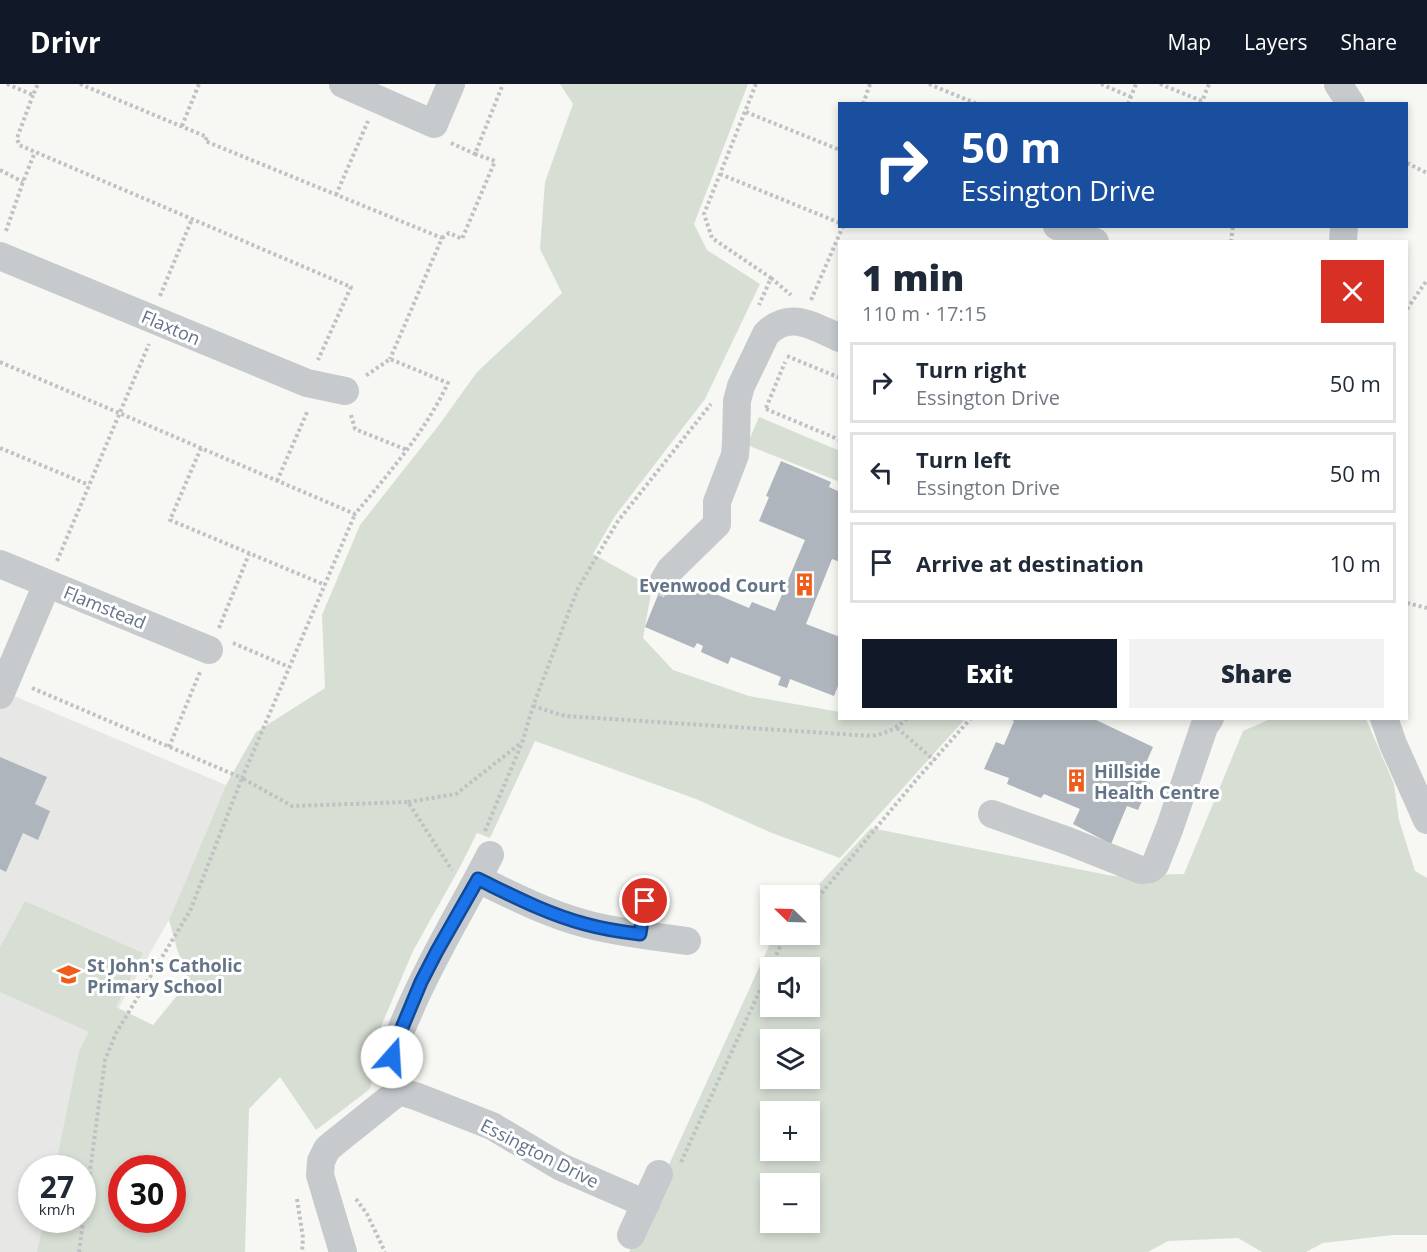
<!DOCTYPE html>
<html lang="en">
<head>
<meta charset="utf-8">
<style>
	:root { --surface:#fff; --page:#f2f2f3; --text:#1f2937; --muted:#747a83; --line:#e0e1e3; --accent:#111827 }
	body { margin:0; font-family:"Open Sans",sans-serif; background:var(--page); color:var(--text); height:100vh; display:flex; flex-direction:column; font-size:22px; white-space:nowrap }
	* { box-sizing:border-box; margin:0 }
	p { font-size:20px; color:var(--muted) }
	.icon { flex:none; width:33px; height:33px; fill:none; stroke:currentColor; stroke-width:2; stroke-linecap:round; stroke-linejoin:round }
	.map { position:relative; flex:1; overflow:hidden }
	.side { position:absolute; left:838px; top:156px; width:570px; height:480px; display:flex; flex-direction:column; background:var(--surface); border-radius:0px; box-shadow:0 3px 9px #0003 }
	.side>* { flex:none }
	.banner { position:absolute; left:838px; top:18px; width:570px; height:126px; border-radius:0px; box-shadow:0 3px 9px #0003; background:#1a4fa0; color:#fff; overflow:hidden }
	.needle { width:39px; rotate:293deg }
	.buttons { position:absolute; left:760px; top:801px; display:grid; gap:12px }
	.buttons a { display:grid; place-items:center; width:60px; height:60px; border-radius:0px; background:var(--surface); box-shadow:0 3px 9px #0003; font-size:30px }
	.speed { position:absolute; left:18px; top:1071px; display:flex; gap:12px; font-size:30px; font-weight:700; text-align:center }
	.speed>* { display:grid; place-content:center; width:78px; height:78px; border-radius:50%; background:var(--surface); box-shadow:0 3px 9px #0003; line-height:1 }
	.speed small { font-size:15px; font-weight:400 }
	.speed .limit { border:9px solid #d22; background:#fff; color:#111 }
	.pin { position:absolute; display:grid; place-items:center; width:51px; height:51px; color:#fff; margin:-26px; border:3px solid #fff; border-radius:50%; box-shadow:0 2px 6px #0007 }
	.me { position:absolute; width:66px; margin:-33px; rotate:19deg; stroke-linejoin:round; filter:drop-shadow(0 0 4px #0008) }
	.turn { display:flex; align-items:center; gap:21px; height:126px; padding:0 24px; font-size:27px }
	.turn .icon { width:78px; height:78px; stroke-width:2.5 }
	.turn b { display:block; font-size:42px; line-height:51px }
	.round { display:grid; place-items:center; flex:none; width:63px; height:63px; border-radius:0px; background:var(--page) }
	.headline { display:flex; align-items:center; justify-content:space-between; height:102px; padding:0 24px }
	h1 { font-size:36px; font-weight:800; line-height:45px }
	.primary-button { display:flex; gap:12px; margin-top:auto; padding:12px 24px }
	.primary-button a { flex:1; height:69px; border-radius:0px; background:var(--accent); color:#fff; font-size:24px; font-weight:800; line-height:69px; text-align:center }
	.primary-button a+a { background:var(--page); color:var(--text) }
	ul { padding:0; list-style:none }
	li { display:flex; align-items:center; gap:18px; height:81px; margin:0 12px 9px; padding:0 12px; border:3px solid var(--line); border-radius:0px }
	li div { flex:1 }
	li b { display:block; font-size:22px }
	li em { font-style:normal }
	header { display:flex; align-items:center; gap:36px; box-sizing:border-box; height:84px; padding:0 30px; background:var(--accent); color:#fff }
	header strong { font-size:28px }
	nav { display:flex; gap:33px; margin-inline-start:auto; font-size:21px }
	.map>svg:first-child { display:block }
	.built { fill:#e7e8e6 }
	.green { fill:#d7dfd4; fill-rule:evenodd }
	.building { fill:#aeb5bc }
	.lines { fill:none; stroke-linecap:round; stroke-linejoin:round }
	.path { stroke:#bfc1c4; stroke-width:4; stroke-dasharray:3 3; stroke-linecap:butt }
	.minor { stroke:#c6cacd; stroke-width:28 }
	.route-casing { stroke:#114b97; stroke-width:15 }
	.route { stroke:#1a73e8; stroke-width:10 }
	.labels { text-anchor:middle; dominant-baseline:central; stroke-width:6; stroke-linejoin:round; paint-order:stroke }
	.street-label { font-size:18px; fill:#637487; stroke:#fff }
	.poi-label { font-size:18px; font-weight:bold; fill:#637487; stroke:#fff; text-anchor:start }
</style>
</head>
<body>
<header>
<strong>Drivr</strong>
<nav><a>Map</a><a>Layers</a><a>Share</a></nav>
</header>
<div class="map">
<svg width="1427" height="1168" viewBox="0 0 1427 1168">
	<rect width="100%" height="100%" fill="#f7f7f3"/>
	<!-- built -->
	<path class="built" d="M0,606L226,701L169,836L106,946L71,1084H32V1136H59L52,1168H0Z"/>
	<!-- green -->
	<path class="green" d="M560,0H748L694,140L707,166L760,200L705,315L615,432L593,470L652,503L643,554L673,586L749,612L840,628V634L965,635L840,774L772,749L696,715L535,657L490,754L477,749L460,783L413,867L374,959L372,973L373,993L370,1005L316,1046L280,993L249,1025L245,1168H37L44,1136H82V1084H55L79,967L89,948L0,908V863L25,817L143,869L116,923L153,941L189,897L177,865L169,836L226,701L256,648L325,604L322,531L360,441L439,341L477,288L562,209L540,165L545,98L573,20ZM122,1084H172V1136H122Z
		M759,333L840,367V398L747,361Z
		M1270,635H1366L1394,700L1399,736L1415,787L1427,794V1151H1393L1323,1159L1306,1168H1262L1238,1154L1168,1157L1148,1168H629L774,851L810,850L809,811L871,744L1113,792L1184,790L1243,647ZM771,884H810V922H771ZM771,956H810V994H771ZM771,1028H810V1066H771ZM771,1100H810V1138H771Z"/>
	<!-- building -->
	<path class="building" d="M781,377L831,398L829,403L840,408L839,412H840V478L832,475L806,540L840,553V597L834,612L790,595L787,604L778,601L781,593L731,573L728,580L701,568L703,562L697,559L694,564L645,543L658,511L664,513L673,492L749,524L752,518L775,527L805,456L759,437L769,413L766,412Z
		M1008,634H1097L1096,636L1153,663L1139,695L1150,699L1138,726L1127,722L1111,760L1073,740L1080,725L1044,710L1041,714L1007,700L1009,694L984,685L996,658L1004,661L1014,637Z
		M0,673L47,693L35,720L50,727L38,756L23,749L6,788L0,785Z"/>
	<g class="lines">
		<!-- path -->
		<path class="path" d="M7,0L33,11L38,0
			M80,0L207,53L205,57L442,154L390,275
			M756,0L704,130L712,154L771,194L759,221
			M929,0L977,20
			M1101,0L1131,13
			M1160,0L1202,17
			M33,11L17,54L19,61L351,203L318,276
			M863,20L870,0
			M1128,20L1136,0
			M1201,20L1209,0
			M746,28L840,66
			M182,42L199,0
			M451,59L475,70
			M1407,79L1427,89
			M0,86L23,98
			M720,90L840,139
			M336,111L368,37
			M6,147L23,98L35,68
			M442,154L449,149L462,155L495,77L475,70L503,0
			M1231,158L1233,142
			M771,194L791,211
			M160,212L192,135
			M811,216L843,142
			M1407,225L1427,196
			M787,272L840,294
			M0,278L355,430C389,389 425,348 448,299L390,275L364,293
			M766,324L785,278
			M766,325L840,356
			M351,331L355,345L407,366
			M0,364L89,401
			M201,364L170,436L325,501
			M277,397L308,326
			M57,477L149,260
			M1407,519L1427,524
			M219,544L249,470
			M233,559L289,583
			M32,604L242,694L355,430
			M533,622L565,632L872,652C887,649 896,645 907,634
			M897,644L934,676
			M169,663L200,588
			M408,718L456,710L521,659
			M485,747L522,659L533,622L578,504L618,437L711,320
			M810,823L917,695L971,634
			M681,1078L783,856L787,850
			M297,1115L303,1154L302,1168
			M356,1115L367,1130L385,1168
			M79,1168L105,976L116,949L190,827L242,694L292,722L408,718L452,786"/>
		<!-- minor -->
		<path class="minor" d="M343,0L434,40L451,0
			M1338,0L1351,20
			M1057,142L1095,158
			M1343,158L1344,142
			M0,172L307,299L345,307
			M0,480L209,566
			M663,498L670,486L717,440V418L735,371L736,358L737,317L741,302L766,250C790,225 814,243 840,254
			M0,611L47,500
			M1384,634L1393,660L1427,736
			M992,730L1068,757L1141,786L1150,785L1155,781L1170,743L1204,643L1210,634
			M478,795C513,812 548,830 586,840C619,849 653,852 687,857
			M640,850L645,817
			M399,1007L418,1013L492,1042L561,1083L646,1120
			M631,1151L659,1090
			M343,1168L320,1091L321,1077L327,1065L334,1059L399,1007C395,996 390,984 392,972C395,956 404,940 410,925C433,871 464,822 490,771"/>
	</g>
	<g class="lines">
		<defs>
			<path id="route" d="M392,973L394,963L421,898L437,867L478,795C513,812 547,830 585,840C603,845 622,848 640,850L645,817"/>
		</defs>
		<!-- route casing -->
		<use href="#route" class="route-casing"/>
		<!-- route -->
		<use href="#route" class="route"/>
	</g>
	<!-- icons -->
	<defs>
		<symbol id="building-bare" viewBox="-9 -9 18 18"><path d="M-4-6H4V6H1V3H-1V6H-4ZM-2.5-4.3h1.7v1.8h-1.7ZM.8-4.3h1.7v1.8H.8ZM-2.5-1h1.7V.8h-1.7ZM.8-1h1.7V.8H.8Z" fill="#f05c1a" stroke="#fff" stroke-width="2.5" paint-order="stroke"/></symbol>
		<symbol id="school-bare" viewBox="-9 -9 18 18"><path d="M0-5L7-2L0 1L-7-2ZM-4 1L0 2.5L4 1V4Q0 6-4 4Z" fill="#f05c1a" stroke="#fff" stroke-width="2.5" paint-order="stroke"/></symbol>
	</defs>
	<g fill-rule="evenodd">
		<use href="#building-bare" x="788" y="484" width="33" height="33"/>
		<use href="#building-bare" x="1060" y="680" width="33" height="33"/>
		<use href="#school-bare" x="52" y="874" width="33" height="33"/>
	</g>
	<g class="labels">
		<!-- street labels -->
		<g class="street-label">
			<text transform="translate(171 243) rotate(23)">Flaxton</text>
			<text transform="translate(105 523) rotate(22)">Flamstead</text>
			<text transform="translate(540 1069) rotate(27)">Essington Drive</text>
		</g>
		<!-- poi labels -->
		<g class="poi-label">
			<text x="786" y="501" text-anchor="end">Evenwood Court</text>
			<text x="1094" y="687">Hillside<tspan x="1094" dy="21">Health Centre</tspan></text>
			<text x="87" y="881">St John's Catholic<tspan x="87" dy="21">Primary School</tspan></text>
		</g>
	</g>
</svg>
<div class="buttons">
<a><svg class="needle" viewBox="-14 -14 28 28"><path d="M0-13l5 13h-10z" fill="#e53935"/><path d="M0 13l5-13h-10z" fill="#747a83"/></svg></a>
<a><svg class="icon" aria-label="sound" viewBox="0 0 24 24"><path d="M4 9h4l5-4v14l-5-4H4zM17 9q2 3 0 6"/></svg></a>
<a><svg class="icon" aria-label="layers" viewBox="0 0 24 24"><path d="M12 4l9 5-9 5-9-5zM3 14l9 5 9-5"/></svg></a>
<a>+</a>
<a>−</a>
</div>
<div class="speed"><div>27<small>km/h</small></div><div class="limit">30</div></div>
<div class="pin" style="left:645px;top:817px;background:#d93025"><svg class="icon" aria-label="arrive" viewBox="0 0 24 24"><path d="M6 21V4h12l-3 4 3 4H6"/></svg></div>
<svg class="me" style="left:392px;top:973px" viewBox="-20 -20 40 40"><circle r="19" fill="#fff"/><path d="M0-13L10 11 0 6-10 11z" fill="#1a73e8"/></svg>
<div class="banner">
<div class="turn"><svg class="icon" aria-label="right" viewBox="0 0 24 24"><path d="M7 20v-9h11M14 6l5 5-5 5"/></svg><div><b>50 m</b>Essington Drive</div></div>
</div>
<section class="side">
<div class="headline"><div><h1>1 min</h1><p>110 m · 17:15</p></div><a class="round" style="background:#d93025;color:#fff"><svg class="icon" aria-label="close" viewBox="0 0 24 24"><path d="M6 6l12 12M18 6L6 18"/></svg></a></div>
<ul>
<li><svg class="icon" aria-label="right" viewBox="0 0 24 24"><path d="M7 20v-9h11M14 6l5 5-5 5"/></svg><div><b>Turn right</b><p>Essington Drive</p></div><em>50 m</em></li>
<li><svg class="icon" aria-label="left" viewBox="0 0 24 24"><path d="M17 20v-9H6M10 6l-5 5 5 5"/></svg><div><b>Turn left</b><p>Essington Drive</p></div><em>50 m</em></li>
<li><svg class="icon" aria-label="arrive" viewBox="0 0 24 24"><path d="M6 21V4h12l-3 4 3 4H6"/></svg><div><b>Arrive at destination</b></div><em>10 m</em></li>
</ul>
<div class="primary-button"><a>Exit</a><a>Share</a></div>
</section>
</div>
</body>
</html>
